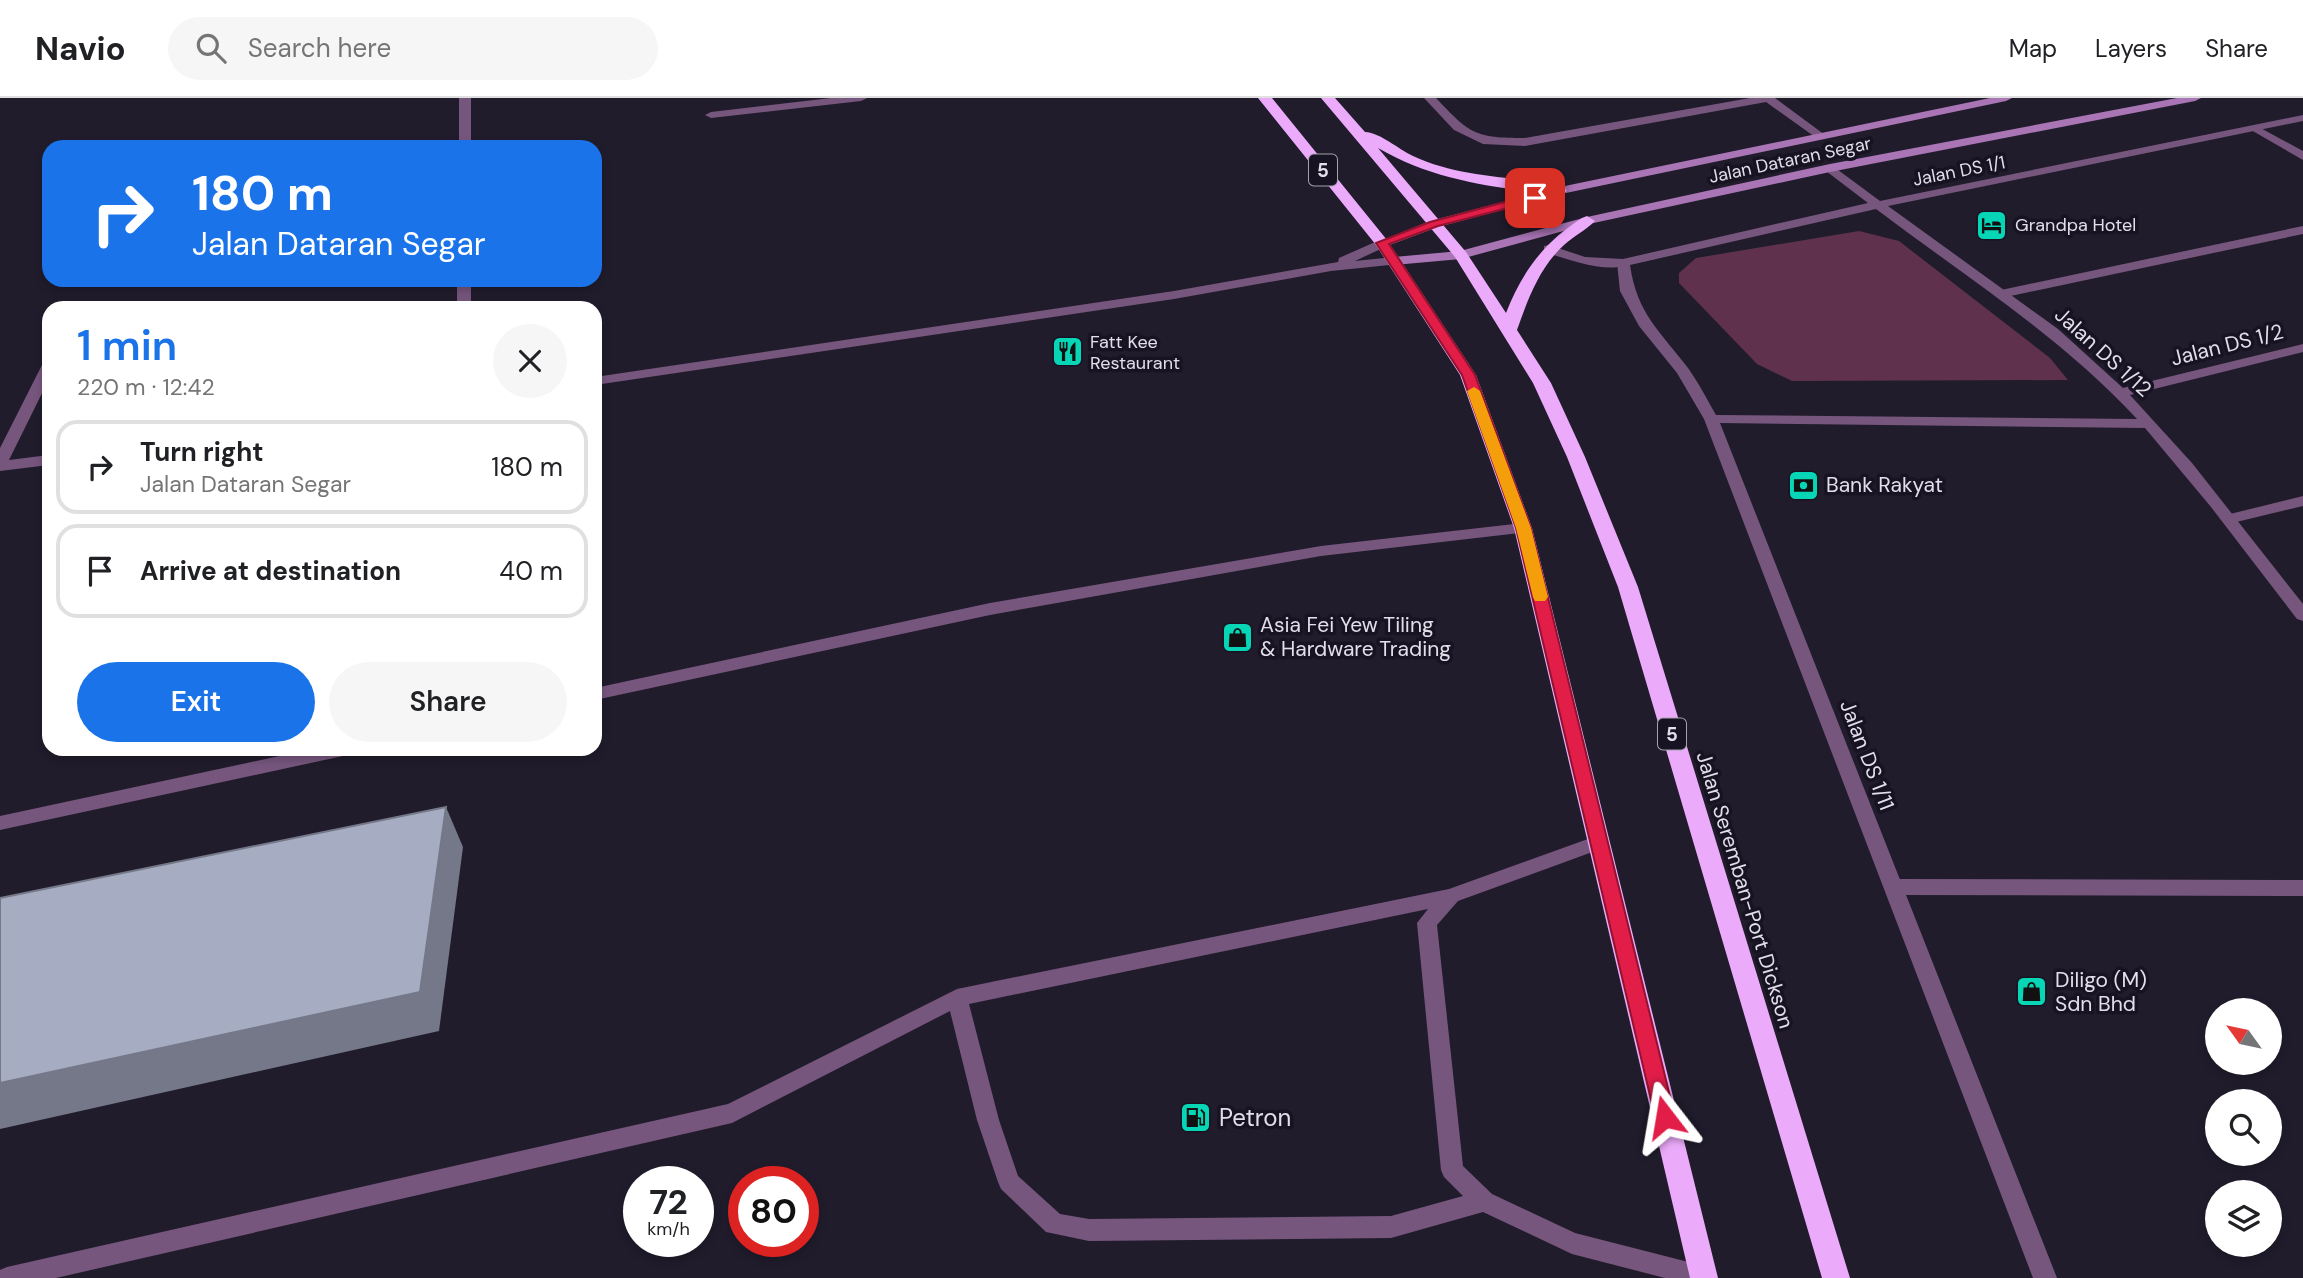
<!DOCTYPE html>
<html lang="en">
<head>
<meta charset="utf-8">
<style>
	:root { --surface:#fff; --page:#f6f6f6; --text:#202124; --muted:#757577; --line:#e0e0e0; --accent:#1a73e8 }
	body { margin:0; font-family:"DM Sans",sans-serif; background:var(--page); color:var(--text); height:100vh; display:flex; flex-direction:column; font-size:26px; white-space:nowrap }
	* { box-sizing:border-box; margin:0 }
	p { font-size:23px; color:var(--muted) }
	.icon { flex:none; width:38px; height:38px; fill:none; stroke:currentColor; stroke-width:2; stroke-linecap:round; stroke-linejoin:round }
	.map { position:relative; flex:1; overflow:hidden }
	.panel { position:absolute; left:42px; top:203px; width:560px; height:455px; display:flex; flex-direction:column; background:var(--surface); border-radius:21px; box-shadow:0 4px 10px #0003 }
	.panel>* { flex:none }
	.guide { position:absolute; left:42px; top:42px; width:560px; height:147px; border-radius:21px; box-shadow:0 4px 10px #0003; background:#1a73e8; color:#fff; overflow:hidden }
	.needle { width:46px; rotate:303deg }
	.buttons { position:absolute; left:2205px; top:900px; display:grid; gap:14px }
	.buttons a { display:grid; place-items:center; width:77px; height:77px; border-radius:50%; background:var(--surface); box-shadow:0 4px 10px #0003; font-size:35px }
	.speed { position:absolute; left:623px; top:1068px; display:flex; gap:14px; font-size:35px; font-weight:700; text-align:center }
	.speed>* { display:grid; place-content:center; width:91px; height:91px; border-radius:50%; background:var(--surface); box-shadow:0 4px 10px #0003; line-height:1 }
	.speed small { font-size:18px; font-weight:400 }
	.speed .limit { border:10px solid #d22; background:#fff; color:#111 }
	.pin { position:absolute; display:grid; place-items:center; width:60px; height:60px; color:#fff; margin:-30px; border-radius:14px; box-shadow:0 4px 10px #0006 }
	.me { position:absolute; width:77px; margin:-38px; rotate:346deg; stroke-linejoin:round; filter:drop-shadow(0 0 5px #0008) }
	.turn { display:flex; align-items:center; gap:24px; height:147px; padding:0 35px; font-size:32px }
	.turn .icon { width:91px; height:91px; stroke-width:2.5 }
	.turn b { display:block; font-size:49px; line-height:60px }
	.round { display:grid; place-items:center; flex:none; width:74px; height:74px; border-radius:37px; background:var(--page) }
	.overview { display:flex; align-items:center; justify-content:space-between; height:119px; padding:0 35px }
	h1 { font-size:42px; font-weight:600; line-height:52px; color:var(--accent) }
	.cta { display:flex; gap:14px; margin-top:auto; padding:14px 35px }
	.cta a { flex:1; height:80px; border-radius:42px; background:var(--accent); color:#fff; font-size:28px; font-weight:600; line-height:80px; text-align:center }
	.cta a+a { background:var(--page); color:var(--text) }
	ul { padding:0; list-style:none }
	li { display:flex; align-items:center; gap:21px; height:94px; margin:0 14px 10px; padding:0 21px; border:4px solid var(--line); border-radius:21px }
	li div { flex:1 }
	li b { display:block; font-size:26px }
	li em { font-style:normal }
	header { display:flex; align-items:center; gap:42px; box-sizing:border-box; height:98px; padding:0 35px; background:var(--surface); border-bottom:2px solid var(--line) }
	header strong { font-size:33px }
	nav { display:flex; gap:38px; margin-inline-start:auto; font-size:24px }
	.search { width:490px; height:63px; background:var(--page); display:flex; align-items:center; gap:18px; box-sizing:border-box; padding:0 24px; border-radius:38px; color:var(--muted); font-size:26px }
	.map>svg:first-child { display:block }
	.green { fill:#5f314d }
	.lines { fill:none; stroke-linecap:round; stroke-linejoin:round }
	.lane { fill:#77567e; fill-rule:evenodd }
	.street { fill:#77567e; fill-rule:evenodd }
	.secondary { fill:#aa75b5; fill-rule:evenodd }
	.highway { fill:#ecaafa; fill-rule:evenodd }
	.shaded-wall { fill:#747888 }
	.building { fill:#a6acc2; stroke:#747888; stroke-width:2 }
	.route { fill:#e11d48; stroke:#92132f; stroke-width:2 }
	.slow { fill:#f59e0b }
	.labels { text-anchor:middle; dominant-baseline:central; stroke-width:7; stroke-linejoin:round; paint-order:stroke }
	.far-street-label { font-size:18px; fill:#e1dfea; stroke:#171322 }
	.far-poi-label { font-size:18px; fill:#e1dfea; stroke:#171322; text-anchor:start }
	.shield { fill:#171322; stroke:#a4a2ae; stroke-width:2 }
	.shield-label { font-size:19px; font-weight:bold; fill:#e1dfea }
	.street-label { font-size:21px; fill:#e1dfea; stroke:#171322 }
	.poi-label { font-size:21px; fill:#e1dfea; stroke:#171322; text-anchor:start }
	.near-poi-label { font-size:24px; fill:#e1dfea; stroke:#171322; text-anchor:start }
</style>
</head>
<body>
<header>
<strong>Navio</strong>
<div class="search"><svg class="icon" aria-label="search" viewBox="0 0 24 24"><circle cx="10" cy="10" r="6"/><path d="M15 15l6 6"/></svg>Search here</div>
<nav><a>Map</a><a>Layers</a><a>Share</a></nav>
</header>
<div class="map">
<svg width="2303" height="1180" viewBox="0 0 2303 1180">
	<rect width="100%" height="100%" fill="#201c2c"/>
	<!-- green -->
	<path class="green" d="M1859,133L1899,143L2050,260L2068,282L1792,283L1757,266L1679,185V175L1696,160Z"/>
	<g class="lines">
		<!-- lane -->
		<path class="lane" d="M2255,27L2303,53V62L2251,32L2249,30Z
			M2303,128V136L2001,200L1994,196L2001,192Z
			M1549,147L1585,159L1623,161L1629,165C1612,178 1564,160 1544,154V148Z
			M2303,398V408L2228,426L2220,421L2222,418Z
			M1523,425L1529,426L1531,430L1529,434L1321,458L990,517L595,602V590L990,505L1321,448Z
			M312,651H352L349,656L343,658L0,732V718Z
			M1599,737L1606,739L1609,744L1606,749L1458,803L1437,827L1463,1068L1492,1096L1575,1135L1704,1168L1712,1171L1715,1180H1665L1572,1156L1483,1114L1391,1140L1089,1143L1046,1134L1001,1091L998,1084L977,1022L950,913L732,1025L56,1180H0V1172L7,1169L728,1006L957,891L1449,791ZM1428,811L1417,825L1441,1072L1444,1079L1463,1098L1391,1118L1089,1121L1060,1116L1018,1078L999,1022L969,906Z
			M1894,781L2303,782V798L1894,797L1887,794L1884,789L1887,784Z"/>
		<!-- street -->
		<path class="street" d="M459,0H471V49H459Z
			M831,0H867L861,3L711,20L705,17L711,14Z
			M1424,0H1436C1470,36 1475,40 1525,40L1750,0H1775L1825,37L1815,39L1766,4L1525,48L1483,46L1454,32Z
			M2303,17V23L1888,108L2058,231L2123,290L2303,246V254L2130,297L2192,365L2303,506V523L2297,521L2211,409L2145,330L1720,325L2057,1180H2033L1704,321L1677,275L1639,228L1620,193L1617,165L1623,161L1868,105L1826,73L1824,70L1830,66L1880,103ZM1876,111C1966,179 2060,238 2137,321L1716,317C1707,301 1698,284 1688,270C1660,233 1637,216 1630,167Z
			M1382,141L1388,145L1387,148L1355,163L1394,159L1400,163L1399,166L1331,173L1174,201L595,287V279L1174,193L1338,164L1339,160Z
			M457,182H471V210H457Z
			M49,263V281L9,362L49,357V367L0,373V350L42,267Z"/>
		<!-- secondary -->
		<path class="secondary" d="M1990,0H2012L2006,3L1561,96L1438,129L1387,148L1382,149L1376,145L1430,123L1560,89Z
			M2177,0H2201L2195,3L1830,74L1589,126L1461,161L1394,167L1388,163L1394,159L1460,153L1587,119L1830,66Z"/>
		<!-- highway -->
		<path class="highway" d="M1258,0H1272L1387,142L1476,277L1532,430L1718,1180H1690L1514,430L1460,277L1376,147Z
			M1321,0H1335L1365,34C1381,35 1398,51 1413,58C1462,81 1514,77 1565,90L1567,93L1560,97C1497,90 1434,83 1378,50L1466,154L1506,215C1522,174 1544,144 1582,120L1587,118L1595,123C1586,132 1574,138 1564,147C1539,170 1528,201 1517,232L1551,285L1585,359L1638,489L1850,1180H1822L1618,489L1567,359L1533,285L1455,159Z"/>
	</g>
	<!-- shaded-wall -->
	<path class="shaded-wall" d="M446,709L463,749L439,933L0,1031V985Z"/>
	<!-- building -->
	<path class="building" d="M446,709L420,894L0,985V800Z"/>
	<!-- route -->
	<path class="route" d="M1535,96L1541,100L1539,102L1438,128L1389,146L1475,277L1531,430L1675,1019L1672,1025L1665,1028L1658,1025L1655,1019L1516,430L1462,277L1376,145L1430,124Z"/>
	<!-- slow -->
	<path class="slow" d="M1474,289L1480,293L1531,430L1548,499L1545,503H1535L1533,499L1516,430L1467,293Z"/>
	<!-- icons -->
	<defs>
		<symbol id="hotel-square" viewBox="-11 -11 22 22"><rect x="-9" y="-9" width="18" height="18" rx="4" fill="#06d5b6" stroke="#171322"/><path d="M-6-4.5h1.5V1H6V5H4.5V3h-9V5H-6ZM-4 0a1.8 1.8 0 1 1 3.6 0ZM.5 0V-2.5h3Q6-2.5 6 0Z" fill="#111"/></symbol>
		<symbol id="restaurant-square" viewBox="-11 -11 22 22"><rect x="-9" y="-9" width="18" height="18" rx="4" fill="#06d5b6" stroke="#171322"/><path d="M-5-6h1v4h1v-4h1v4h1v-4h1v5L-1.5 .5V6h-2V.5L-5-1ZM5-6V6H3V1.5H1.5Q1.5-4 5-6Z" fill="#111"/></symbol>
		<symbol id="bank-square" viewBox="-11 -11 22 22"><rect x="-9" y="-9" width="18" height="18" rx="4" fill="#06d5b6" stroke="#171322"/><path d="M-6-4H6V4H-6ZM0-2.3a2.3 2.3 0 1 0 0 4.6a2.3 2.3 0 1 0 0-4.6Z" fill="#111"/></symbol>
		<symbol id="shop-square" viewBox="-11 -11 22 22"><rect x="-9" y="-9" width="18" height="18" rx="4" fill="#06d5b6" stroke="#171322"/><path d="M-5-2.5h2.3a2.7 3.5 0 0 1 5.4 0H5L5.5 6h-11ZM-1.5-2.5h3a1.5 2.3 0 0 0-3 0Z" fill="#111"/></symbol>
		<symbol id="fuel-square" viewBox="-11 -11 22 22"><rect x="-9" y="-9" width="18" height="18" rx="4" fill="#06d5b6" stroke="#171322"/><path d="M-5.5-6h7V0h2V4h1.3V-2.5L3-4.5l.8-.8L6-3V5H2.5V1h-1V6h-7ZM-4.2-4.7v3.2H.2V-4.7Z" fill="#111"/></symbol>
	</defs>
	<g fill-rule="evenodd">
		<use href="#hotel-square" x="1974" y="110" width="35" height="35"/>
		<use href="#restaurant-square" x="1050" y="236" width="35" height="35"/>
		<use href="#bank-square" x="1786" y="370" width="35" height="35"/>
		<use href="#shop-square" x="1220" y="522" width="35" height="35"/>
		<use href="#shop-square" x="2014" y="876" width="35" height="35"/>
		<use href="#fuel-square" x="1178" y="1002" width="35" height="35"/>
	</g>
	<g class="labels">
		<!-- far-street labels -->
		<g class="far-street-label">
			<text transform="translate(1790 62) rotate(-12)">Jalan Dataran Segar</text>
			<text transform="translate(1959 73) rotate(-11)">Jalan DS 1/1</text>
		</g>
		<!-- far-poi labels -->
		<g class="far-poi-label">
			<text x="2015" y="127">Grandpa Hotel</text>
			<text x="1090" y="244">Fatt Kee<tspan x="1090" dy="21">Restaurant</tspan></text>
		</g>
		<!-- shield labels -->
		<g class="shield">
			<rect x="1309" y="56.5" width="28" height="31" rx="5"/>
			<rect x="1658" y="620.5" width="28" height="31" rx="5"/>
		</g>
		<g class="shield-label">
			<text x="1323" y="72">5</text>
			<text x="1672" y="636">5</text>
		</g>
		<!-- street labels -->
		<g class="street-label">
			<text transform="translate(2227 247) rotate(-14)">Jalan DS 1/2</text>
			<text transform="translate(2103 254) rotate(42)">Jalan DS 1/12</text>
			<text transform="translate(1867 657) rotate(69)">Jalan DS 1/11</text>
			<text transform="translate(1745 792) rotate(73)">Jalan Seremban-Port Dickson</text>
		</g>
		<!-- poi labels -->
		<g class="poi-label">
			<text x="1826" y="387">Bank Rakyat</text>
			<text x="1260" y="527">Asia Fei Yew Tiling<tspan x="1260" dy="24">&amp; Hardware Trading</tspan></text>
			<text x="2055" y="882">Diligo (M)<tspan x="2055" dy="24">Sdn Bhd</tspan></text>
		</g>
		<!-- near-poi labels -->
		<g class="near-poi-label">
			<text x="1219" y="1019">Petron</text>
		</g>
	</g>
</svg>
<div class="buttons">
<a><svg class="needle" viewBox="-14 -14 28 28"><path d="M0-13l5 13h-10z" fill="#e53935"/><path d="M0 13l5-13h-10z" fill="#757577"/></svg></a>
<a><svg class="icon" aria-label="search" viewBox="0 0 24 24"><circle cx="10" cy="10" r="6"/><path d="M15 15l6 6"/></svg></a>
<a><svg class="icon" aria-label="layers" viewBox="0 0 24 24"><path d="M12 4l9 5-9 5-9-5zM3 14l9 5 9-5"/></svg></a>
</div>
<div class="speed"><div>72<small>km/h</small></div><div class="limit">80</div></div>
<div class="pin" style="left:1535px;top:100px;background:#d93025"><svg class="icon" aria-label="arrive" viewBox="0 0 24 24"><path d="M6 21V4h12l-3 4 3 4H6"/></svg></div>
<svg class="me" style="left:1665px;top:1019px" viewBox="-20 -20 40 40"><path d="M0-17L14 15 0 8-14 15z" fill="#e11d48" stroke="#fff" stroke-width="4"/></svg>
<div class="guide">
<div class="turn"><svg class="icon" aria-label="right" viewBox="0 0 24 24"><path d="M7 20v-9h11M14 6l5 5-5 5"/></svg><div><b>180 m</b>Jalan Dataran Segar</div></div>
</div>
<section class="panel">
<div class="overview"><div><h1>1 min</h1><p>220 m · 12:42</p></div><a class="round"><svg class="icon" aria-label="close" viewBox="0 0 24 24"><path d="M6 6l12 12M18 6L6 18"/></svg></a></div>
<ul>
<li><svg class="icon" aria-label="right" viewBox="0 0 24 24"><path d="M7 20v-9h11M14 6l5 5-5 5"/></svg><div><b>Turn right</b><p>Jalan Dataran Segar</p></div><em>180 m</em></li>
<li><svg class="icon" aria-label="arrive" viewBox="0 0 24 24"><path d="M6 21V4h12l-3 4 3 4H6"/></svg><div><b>Arrive at destination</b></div><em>40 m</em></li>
</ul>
<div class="cta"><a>Exit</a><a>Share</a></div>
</section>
</div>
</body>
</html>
